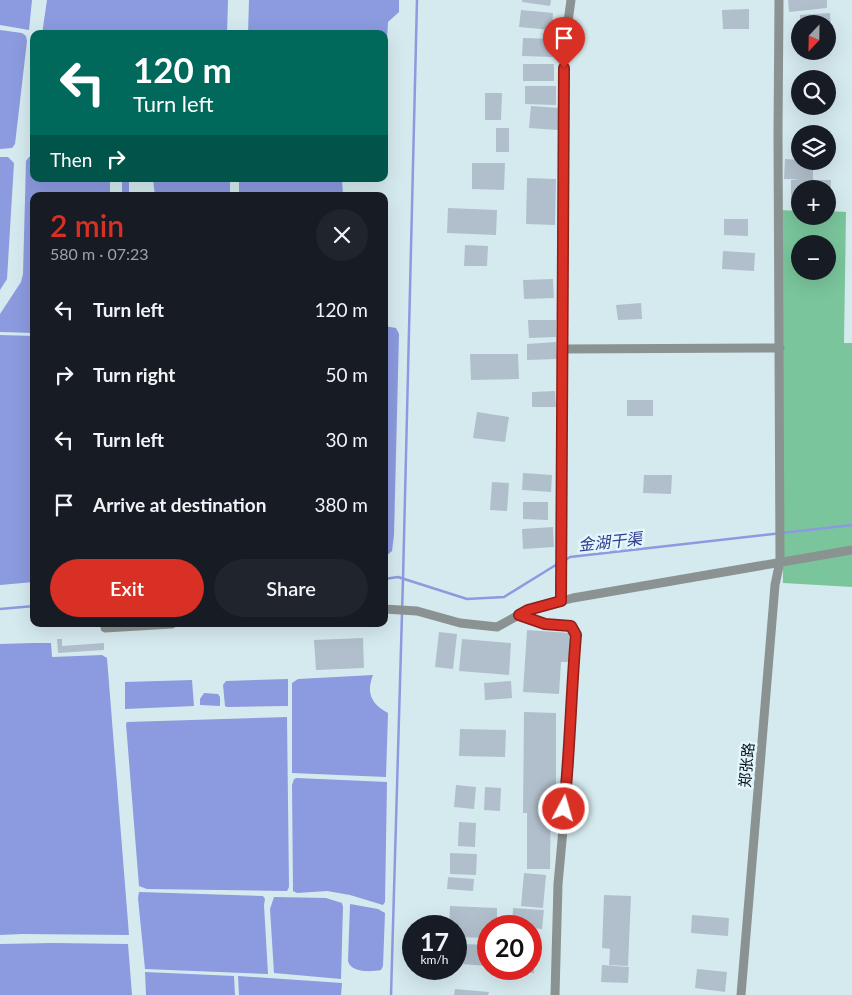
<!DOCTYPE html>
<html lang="en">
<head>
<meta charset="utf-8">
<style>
	:root { --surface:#171b24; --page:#20242c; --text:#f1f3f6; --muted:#9ea1a6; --accent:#d93025 }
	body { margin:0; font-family:Lato,"Noto Sans SC",sans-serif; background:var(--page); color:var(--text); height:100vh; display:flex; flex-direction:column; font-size:19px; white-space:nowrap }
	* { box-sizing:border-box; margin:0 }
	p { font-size:16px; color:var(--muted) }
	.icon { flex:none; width:28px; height:28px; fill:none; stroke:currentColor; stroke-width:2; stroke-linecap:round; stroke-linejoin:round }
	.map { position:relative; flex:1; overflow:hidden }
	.details { position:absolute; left:30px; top:192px; width:358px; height:435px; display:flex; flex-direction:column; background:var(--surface); border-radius:10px; box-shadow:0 5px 20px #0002 }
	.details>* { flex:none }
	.guide { position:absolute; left:30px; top:30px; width:358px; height:152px; border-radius:10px; box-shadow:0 5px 20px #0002; background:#00695c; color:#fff; overflow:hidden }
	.needle { width:32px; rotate:202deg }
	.buttons { position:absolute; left:791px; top:15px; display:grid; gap:10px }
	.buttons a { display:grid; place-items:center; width:45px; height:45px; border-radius:50%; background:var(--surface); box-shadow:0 5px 20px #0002; font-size:25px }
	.speed { position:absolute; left:402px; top:915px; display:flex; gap:10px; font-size:25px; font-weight:700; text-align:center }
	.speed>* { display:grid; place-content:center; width:65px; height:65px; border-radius:50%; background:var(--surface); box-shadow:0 5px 20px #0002; line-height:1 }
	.speed small { font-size:12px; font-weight:400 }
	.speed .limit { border:8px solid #d22; background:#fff; color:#111 }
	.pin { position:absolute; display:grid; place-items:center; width:42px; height:42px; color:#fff; margin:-51px -21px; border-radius:50% 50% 50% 0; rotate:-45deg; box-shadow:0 0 5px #0007 }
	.pin .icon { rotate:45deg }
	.me { position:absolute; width:55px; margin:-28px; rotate:6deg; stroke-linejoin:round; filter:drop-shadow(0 0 4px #0008) }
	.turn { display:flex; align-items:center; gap:18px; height:105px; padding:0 20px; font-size:22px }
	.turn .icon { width:65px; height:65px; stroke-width:2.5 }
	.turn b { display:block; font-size:35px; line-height:42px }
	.then { display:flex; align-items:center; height:48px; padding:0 20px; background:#0003; gap:10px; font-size:19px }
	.round { display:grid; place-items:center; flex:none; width:52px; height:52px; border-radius:26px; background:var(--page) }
	.head { display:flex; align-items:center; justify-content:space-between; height:85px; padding:0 20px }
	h1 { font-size:30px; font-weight:600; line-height:38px; color:var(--accent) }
	.primary-button { display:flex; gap:10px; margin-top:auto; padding:10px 20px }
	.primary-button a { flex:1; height:58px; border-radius:30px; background:var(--accent); color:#fff; font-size:20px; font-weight:600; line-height:58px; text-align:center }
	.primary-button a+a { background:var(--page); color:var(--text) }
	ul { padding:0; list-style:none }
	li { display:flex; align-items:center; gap:15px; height:65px; padding:0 20px }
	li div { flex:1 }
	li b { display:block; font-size:19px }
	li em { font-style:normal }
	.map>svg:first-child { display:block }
	.green { fill:#7ac59c; fill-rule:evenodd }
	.water { fill:#8c9adf }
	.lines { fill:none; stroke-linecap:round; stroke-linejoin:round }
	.stream { stroke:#8c9adf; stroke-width:2.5 }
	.building { fill:#b1bfcc }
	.minor { stroke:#8a9392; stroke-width:9 }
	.route-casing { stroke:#8d1f18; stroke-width:12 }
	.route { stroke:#d93025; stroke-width:9 }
	.labels { text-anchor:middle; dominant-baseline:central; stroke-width:5; stroke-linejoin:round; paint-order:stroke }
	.street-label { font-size:15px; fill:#0c1416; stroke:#e2f7fd }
	.water-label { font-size:16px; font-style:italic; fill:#343b8c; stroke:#e2f7fd }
</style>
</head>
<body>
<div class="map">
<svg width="852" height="995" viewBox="0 0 852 995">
	<rect width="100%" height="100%" fill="#d5eaef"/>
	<!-- green -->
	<path class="green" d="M779,210L800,211V216H828V211L846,212L844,343H852V587L783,583ZM800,244H828V271H800Z"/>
	<!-- water -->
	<path class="water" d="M0,0H32L29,30L0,25Z
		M47,0H228L227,34H42Z
		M249,0H399V12L388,22L386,57H384V34H248Z
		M0,30L22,33L26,36L27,41L15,144L12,148L0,149Z
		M0,157H8L14,163L7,279L0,290Z
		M29,157H34V179H110V196H34V333L0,332V314L21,282L23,274L26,161Z
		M122,179H129V196H122Z
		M153,179H230V196H155Z
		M239,179H342L343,196H239Z
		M384,326L396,328L399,334L394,535L392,551L384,558Z
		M0,335L34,336V582L0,585Z
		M32,643H51L52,657L102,655L107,658L129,935L22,934L0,935V644Z
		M373,675C366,693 371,704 388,713L386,777L292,773V683L298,679Z
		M288,679V706L227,707L225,706L223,685L226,681Z
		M192,680L194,706L125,709V682Z
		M204,693L218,694L220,697V706L200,705V699Z
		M287,717L289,887L287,891L147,889L139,886L126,724L127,722Z
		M297,778L387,782L385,902L383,905L350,895L327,891L297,893L293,891L292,785L294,779Z
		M139,892L263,896L265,899L264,905L268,974L145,969L138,898Z
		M274,897L326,898L342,903L343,907L341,979L274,973L270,909Z
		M350,904L378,909L385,913L383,966L381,970C371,972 351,973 348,961Z
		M53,943L128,944L132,995H0V944Z
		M145,972L234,976L235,995H146Z
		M238,976L342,983L341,995H239Z"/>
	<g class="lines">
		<!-- stream -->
		<path class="stream" d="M564,561L570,557L852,525
			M384,579L398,577L467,599L504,597L559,563
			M0,609L34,606
			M391,995L403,579L417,0"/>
	</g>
	<!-- building -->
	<path class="building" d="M522,0H551L550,6L522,2Z
		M788,0H827V8L789,12Z
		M749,9V29H723L722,10Z
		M521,10L553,13L552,30L519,27Z
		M830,13L831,31H828V24H800V15Z
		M523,38L554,39L553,57L522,56Z
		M523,64H554V81H523Z
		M525,86H556V105L525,104Z
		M485,93H502L501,120H485Z
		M531,106L559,108L558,130L529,128Z
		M496,128H509V152H496Z
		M785,159L813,161V180H831L830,204H828V189H800V204H791V180L799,179H784Z
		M472,163H505L504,190L472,189Z
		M527,178L556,179L555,225L526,224Z
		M448,208L497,210L496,235L447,233Z
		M724,219H748V236L724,235Z
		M465,245L488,246L487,266H464Z
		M723,251L755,253L754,271L722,269Z
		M553,279L554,298L524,299L523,280Z
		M641,303L642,319L618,320L616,305Z
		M528,320H556V337L529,338Z
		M556,342L557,359L527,360V344Z
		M470,354H518L519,379L471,380Z
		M555,391L556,407H532V392Z
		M627,400H653V416H627Z
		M477,412L509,417L505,442L473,438Z
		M523,473L552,475L551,492L522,490Z
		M644,475H672L671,494L643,493Z
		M492,482L509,483L507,511L490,510Z
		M523,502H548V520L523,519Z
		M553,527L554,547L523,549L522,529Z
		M527,630L570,633L569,662H561L559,694L523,692Z
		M439,632L457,634L453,669L435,667Z
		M363,638L364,668L316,670L314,640Z
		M57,639H62V646L104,643V650L58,653Z
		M462,639L511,643L509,675L459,671Z
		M511,681L512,698L485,700L484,683Z
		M524,712L556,713V788H551L550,869H527V813H523Z
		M460,729L506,730L505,757L459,756Z
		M456,785L476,787L474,809L454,807Z
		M485,787L501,788L500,811L484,810Z
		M459,822L476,823L475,847L458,846Z
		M450,853L477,854L476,875L450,874Z
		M524,873L546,875L543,908L521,906Z
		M448,877L474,879L473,891L447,889Z
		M604,895L631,896L628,966L609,965L610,949L602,948Z
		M450,906L497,908V926H489V938L456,937V926H449Z
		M513,908L544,910L542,929L531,928V926H512Z
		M692,915L729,918L728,936L691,933Z
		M531,933H536L534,973L518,972L519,969H531Z
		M462,944L489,945V966L461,964Z
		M602,965L629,967L628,983L601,982Z
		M697,969L727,972L725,992L695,988Z
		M455,989L489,992L488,995H454Z"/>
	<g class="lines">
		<!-- minor -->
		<path class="minor" d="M563,349L780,348
			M561,601L564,51L571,0
			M384,609L417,611L460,623L497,627L528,610L573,598L852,550
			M519,615L545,624L571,625L576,635L570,722L569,764L558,884L555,995
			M105,628L172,624
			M741,995L775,585L780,561L778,135L779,0"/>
	</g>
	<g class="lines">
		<defs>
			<path id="route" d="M564,809C570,751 571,693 576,635L571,626L545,624L519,615L528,610L561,601L564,68"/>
		</defs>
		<!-- route casing -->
		<use href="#route" class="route-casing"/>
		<!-- route -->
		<use href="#route" class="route"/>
	</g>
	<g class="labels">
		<!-- street labels -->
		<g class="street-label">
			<text transform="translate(746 765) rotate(-85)">郑张路</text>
		</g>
		<!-- water labels -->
		<g class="water-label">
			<text transform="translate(610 541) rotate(-6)">金湖干渠</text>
		</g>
	</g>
</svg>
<div class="buttons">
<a><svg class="needle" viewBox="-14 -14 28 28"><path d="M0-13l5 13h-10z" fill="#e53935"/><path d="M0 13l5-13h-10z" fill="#9ea1a6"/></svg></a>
<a><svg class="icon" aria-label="search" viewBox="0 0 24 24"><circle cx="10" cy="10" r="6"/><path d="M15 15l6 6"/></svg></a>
<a><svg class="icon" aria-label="layers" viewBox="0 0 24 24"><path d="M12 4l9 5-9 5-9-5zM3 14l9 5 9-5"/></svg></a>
<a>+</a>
<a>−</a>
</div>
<div class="speed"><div>17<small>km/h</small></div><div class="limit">20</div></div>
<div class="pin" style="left:564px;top:68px;background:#d93025"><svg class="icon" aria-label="arrive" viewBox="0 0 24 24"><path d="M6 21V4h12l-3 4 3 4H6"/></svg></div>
<svg class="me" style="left:564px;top:809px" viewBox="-20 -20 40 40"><circle r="17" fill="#d93025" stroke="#fff" stroke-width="3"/><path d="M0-11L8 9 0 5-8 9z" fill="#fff"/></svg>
<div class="guide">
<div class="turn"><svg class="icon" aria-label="left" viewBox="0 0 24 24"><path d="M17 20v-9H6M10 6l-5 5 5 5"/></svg><div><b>120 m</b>Turn left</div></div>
<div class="then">Then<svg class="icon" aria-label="right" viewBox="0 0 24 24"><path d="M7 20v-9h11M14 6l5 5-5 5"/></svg></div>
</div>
<section class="details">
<div class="head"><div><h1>2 min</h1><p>580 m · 07:23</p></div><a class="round"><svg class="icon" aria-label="close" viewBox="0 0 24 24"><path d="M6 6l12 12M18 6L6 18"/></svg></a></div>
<ul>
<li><svg class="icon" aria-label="left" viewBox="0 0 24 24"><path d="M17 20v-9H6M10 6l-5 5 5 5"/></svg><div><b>Turn left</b></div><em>120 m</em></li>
<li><svg class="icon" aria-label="right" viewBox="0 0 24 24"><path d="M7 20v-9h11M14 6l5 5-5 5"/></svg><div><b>Turn right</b></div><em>50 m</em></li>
<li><svg class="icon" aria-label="left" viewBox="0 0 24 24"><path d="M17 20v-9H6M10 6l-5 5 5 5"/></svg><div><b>Turn left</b></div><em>30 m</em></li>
<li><svg class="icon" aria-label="arrive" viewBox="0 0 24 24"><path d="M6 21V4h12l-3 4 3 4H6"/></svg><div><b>Arrive at destination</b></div><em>380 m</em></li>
</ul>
<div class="primary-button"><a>Exit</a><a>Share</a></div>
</section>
</div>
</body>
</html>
